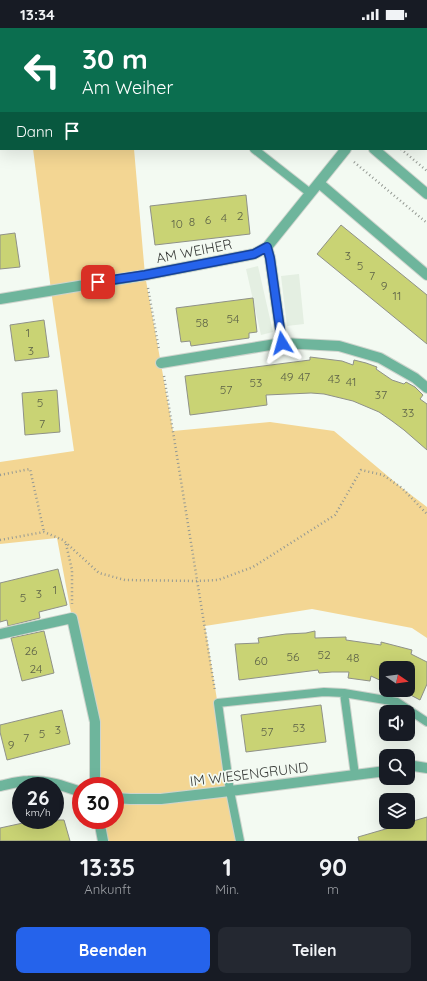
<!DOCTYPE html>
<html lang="de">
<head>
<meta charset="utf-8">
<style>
	:root { --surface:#171b24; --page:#242831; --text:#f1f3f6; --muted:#9ea1a6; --accent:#2563eb }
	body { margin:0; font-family:Quicksand,sans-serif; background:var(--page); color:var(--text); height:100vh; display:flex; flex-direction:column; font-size:15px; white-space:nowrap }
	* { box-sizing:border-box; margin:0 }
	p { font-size:13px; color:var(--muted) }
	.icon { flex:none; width:22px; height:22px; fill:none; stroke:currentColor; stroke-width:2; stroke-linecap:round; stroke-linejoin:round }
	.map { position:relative; height:813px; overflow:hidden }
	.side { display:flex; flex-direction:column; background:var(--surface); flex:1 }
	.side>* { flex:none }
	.banner { position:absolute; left:0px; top:0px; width:427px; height:122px; box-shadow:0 4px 16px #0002; background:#0b6e4f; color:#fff; overflow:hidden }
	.needle { width:26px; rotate:103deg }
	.fabs { position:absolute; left:379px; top:633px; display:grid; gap:8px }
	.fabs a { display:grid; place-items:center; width:36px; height:36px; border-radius:8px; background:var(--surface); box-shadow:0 4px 16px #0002; font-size:20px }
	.speed { position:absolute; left:12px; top:749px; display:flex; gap:8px; font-size:20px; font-weight:700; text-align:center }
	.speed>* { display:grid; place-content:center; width:52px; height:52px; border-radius:50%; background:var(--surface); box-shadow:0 4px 16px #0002; line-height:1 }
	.speed small { font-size:10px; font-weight:400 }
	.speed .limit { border:6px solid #d22; background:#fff; color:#111 }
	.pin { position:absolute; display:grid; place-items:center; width:34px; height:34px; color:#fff; margin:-17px; border-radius:8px; box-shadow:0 2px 6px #0006 }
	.me { position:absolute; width:44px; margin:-22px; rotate:352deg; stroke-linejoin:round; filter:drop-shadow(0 0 3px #0008) }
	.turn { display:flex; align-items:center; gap:14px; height:84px; padding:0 16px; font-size:18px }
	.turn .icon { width:52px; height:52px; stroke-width:2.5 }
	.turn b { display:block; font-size:28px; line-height:34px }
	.then { display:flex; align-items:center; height:38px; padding:0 16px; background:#0003; gap:8px; font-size:15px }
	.eta { display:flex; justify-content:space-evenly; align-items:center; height:68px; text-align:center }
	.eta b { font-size:24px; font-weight:700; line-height:28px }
	.cta { display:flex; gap:8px; margin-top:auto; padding:8px 16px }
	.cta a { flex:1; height:46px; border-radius:8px; background:var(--accent); color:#fff; font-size:16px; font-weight:700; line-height:46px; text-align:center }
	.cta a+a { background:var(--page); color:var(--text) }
	.status { display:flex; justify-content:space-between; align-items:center; height:28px; padding:0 20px; background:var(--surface); direction:ltr }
	.status svg { height:11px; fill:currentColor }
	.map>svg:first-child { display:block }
	.built { fill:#e4efe2 }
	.green { fill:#f3d693 }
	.building { fill:#c9d374; stroke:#8f9188 }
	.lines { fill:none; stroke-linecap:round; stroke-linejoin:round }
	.service-casing { stroke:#ced4cd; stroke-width:10 }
	.minor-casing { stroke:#ced4cd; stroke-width:12 }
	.tertiary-casing { stroke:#ced4cd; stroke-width:12 }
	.path { stroke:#949993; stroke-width:2.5; stroke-dasharray:1 3; stroke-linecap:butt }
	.service { stroke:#6eb59c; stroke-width:8 }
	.minor { stroke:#6eb59c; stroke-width:10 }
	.tertiary { stroke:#6eb59c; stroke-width:10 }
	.route-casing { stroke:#184099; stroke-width:10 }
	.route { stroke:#2563eb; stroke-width:7 }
	.labels { text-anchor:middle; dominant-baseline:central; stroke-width:3.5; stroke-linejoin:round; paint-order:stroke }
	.number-label { font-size:12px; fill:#5d6248 }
	.street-label { font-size:14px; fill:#393c39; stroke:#f3faf2 }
</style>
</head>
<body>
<div class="status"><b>13:34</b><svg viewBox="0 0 49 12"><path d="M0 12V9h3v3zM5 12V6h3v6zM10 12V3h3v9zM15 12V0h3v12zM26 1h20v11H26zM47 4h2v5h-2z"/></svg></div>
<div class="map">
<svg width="427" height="813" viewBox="0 0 427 813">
	<rect width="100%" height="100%" fill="#f3faf2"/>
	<!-- built -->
	<path class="built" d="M258,238L273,304L261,307L246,241Z
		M299,246L304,296L287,298L281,248Z"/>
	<!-- green -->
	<path class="green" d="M18,0H123V1H18Z
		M33,121H134L145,247L173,403L270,394L334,403L402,460L427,479V610L412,600L312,581L205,598L240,813H103L99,792H115V758H95V694L72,590L57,510L0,516V434L74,423L51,262Z"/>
	<!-- building -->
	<path class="building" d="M246,167L250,206L155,217L150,178Z
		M341,197L427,267V316L317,226Z
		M15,205L20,239L0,241V207Z
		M253,270L257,304L249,305V310L191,318L190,313L181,314L176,280Z
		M44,292L49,329L15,333L10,297Z
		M310,329L342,333L353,337L354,332L366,335L377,339L376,341L392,352L404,356L406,354L415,359L423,367L420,371L427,376V422L404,402L392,393L379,384L353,373L324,366L311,365L266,367L267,377L190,387L185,348L310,332Z
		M57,362L60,404L25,407L22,365Z
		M58,541L67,577L39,584L40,590L8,598L7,592L0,594V555Z
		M44,603L54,645L22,653L11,610Z
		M315,603V610L346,609V612L381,617V614L412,622L411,626L427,634V656L420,672L401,662H408V640H386V655L371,648L370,653L348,650L349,644H332L319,645L318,642L239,652L235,616L259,615L258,610L286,606L306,605Z
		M321,677L326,714L246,724L241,687Z
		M62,682L70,716L7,732L0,704V697Z
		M427,789V813H359L358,809Z
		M22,792H64L70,813H0V800L23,795Z"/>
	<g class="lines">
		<defs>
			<path id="service" d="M254,121L310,165
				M344,665L355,747
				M240,813L230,763L218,675L324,664L344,665L397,674L427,694"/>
			<path id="minor" d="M409,0V1
				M426,25H427
				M319,155L427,247
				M267,219L270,230L282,315
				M0,271L145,247L254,226L267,219L346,121
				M161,335L282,315L339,318L380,330L415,350L427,360
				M0,606L72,590L95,694V758
				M408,739L414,738L427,740
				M0,758C9,756 19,753 28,753C47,752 64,758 81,764
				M115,770L130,771H161L230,763L386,743
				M99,792L103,813"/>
			<path id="tertiary" d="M226,0L228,1
				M374,121L427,166"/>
		</defs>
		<!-- service casing -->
		<use href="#service" class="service-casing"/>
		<!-- minor casing -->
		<use href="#minor" class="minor-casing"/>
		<!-- tertiary casing -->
		<use href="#tertiary" class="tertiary-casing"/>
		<!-- path -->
		<path class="path" d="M198,0L199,1
			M259,0L260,1
			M401,121L427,143
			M354,134L427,195
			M148,260L159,322
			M164,348L215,663
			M0,447L30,441L44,504
			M0,512L44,504L63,512L99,545L125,552L197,553L218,552L253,539L335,487L361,442L383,447L402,460L427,486
			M66,516L72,542V576"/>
		<!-- service -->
		<use href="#service" class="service"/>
		<!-- minor -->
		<use href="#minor" class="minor"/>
		<!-- tertiary -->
		<use href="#tertiary" class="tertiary"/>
	</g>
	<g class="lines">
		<defs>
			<path id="route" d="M98,254L145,247L254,226L267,219L270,230L282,315"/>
		</defs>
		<!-- route casing -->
		<use href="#route" class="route-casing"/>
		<!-- route -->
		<use href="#route" class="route"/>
	</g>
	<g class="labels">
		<!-- number labels -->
		<g class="number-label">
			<text x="240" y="187">2</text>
			<text x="224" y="189">4</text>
			<text x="208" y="191">6</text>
			<text x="192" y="193">8</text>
			<text x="177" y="195">10</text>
			<text x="348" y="227">3</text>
			<text x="360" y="237">5</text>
			<text x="372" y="247">7</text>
			<text x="384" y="257">9</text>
			<text x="397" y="267">11</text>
			<text x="233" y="290">54</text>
			<text x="202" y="294">58</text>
			<text x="28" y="304">1</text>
			<text x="31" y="322">3</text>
			<text x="287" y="348">49</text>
			<text x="304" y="348">47</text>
			<text x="334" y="350">43</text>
			<text x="351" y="353">41</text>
			<text x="256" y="354">53</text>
			<text x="226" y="361">57</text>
			<text x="381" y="366">37</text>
			<text x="40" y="374">5</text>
			<text x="408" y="384">33</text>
			<text x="42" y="395">7</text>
			<text x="55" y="561">1</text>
			<text x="39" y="565">3</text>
			<text x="23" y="569">5</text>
			<text x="31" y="622">26</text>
			<text x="324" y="626">52</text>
			<text x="293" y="628">56</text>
			<text x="353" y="629">48</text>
			<text x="261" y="632">60</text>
			<text x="36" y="640">24</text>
			<text x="299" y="699">53</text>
			<text x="58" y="701">3</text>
			<text x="267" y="703">57</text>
			<text x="42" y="705">5</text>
			<text x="26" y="709">7</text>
			<text x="11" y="716">9</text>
		</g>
		<!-- street labels -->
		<g class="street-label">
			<text transform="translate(194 223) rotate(-11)">AM WEIHER</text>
			<text transform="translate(249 746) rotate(-7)">IM WIESENGRUND</text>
		</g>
	</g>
</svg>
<div class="fabs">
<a><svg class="needle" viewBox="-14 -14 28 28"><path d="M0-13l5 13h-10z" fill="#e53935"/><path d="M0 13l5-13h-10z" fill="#9ea1a6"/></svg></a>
<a><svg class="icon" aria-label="sound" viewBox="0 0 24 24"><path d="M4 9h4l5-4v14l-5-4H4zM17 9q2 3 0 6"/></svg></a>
<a><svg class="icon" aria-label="search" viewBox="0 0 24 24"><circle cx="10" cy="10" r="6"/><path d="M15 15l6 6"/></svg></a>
<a><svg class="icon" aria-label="layers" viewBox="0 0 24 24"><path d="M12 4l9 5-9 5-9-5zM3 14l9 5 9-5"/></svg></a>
</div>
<div class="speed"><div>26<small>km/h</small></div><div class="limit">30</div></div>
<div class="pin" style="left:98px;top:254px;background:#d93025"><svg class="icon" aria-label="arrive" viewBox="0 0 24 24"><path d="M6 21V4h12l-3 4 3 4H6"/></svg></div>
<svg class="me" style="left:282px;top:315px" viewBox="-20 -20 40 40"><path d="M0-17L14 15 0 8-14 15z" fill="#2563eb" stroke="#fff" stroke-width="4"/></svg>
<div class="banner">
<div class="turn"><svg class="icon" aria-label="left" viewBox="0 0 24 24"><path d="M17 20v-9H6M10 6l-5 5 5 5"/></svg><div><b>30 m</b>Am Weiher</div></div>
<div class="then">Dann<svg class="icon" aria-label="arrive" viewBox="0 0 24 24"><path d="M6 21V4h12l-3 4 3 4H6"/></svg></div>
</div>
</div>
<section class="side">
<div class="eta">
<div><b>13:35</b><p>Ankunft</p></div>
<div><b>1</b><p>Min.</p></div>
<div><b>90</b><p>m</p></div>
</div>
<div class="cta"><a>Beenden</a><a>Teilen</a></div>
</section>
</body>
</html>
